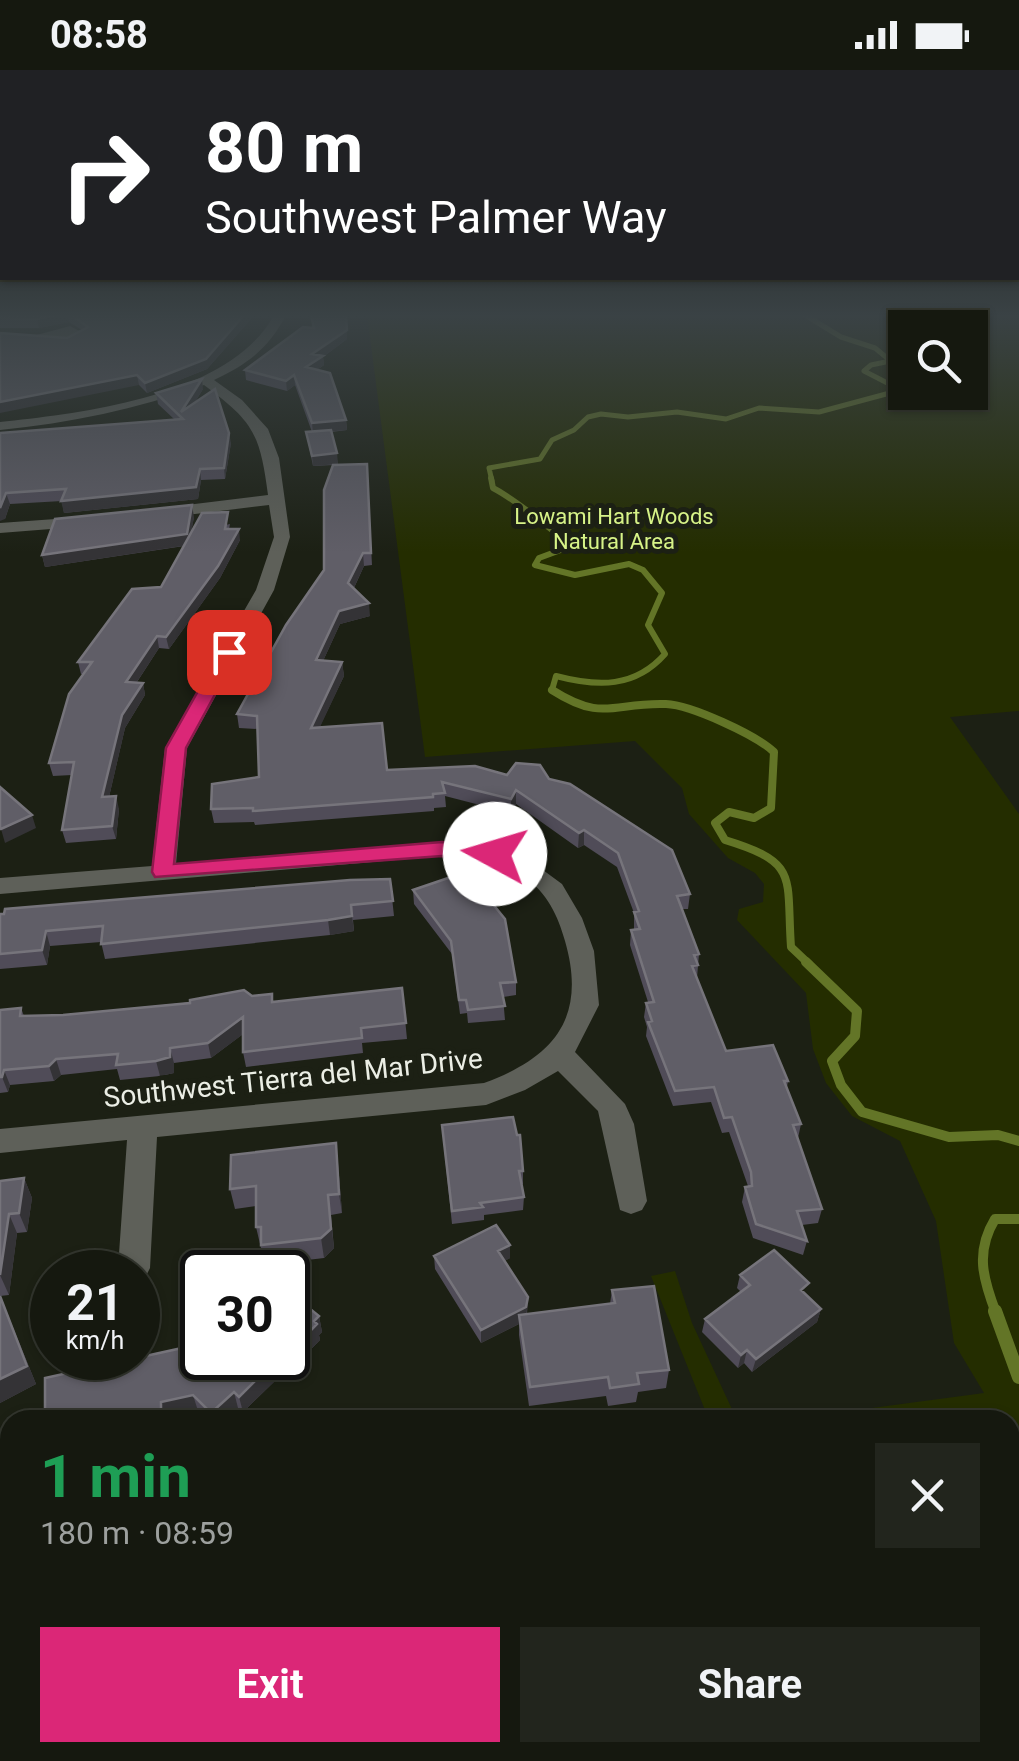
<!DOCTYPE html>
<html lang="en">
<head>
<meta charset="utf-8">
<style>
	:root { --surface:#15180f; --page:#22251d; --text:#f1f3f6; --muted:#9da09e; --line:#34372f; --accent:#db2777 }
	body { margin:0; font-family:Roboto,sans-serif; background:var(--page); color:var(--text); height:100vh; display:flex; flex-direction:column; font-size:38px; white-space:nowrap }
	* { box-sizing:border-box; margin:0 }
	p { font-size:32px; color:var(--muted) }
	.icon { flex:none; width:55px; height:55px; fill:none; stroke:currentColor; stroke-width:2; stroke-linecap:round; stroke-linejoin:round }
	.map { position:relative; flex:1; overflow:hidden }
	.panel { position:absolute; left:0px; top:1340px; width:1020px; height:352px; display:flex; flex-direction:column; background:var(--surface); border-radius:30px 30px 0 0; box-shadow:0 2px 8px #0004,0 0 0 2px var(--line) }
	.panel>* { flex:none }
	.hud { position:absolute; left:0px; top:0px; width:1020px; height:210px; box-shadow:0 2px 8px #0004,0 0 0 2px var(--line); background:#202124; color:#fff; overflow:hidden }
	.fabs { position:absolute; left:888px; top:240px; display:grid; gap:20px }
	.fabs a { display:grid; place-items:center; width:100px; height:100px; border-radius:0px; background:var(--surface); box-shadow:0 2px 8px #0004,0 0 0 2px var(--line); font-size:50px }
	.speed { position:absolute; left:30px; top:1180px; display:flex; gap:20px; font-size:50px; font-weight:700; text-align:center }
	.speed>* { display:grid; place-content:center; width:130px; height:130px; border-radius:50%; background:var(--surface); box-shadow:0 2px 8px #0004,0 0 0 2px var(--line); line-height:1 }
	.speed small { font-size:25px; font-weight:400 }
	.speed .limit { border:5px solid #111; border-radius:15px; background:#fff; color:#111 }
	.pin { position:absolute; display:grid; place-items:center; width:85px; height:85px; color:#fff; margin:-42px; border-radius:20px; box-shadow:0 5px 15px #0006 }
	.me { position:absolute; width:110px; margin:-55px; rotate:276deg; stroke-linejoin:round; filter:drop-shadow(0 0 8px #0008) }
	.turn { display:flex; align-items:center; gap:35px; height:210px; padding:0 40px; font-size:45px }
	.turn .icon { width:130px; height:130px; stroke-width:2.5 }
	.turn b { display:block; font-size:70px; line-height:85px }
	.round { display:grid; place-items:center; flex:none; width:105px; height:105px; border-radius:0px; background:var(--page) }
	.head { display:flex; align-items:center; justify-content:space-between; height:170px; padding:0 40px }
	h1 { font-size:60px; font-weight:700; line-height:75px; color:#1e9e55 }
	.cta { display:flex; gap:20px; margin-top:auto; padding:20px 40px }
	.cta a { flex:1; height:115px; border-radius:0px; background:var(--accent); color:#fff; font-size:40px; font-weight:700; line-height:115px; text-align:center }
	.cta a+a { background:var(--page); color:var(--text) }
	.status { display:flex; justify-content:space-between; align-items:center; height:70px; padding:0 50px; background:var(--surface); direction:ltr }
	.status svg { height:28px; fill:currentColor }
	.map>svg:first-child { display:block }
	.green { fill:#242d00; fill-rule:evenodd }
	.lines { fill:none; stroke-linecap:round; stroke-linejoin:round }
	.stream-far4 { stroke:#637527; stroke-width:5 }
	.stream-far3 { stroke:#637527; stroke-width:6 }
	.stream-far2 { stroke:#637527; stroke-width:8 }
	.stream-far1 { stroke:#637527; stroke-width:10 }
	.stream { stroke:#637527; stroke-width:14 }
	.minor { fill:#5e6059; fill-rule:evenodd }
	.wall { fill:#504c58 }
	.shaded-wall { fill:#343336 }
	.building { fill:#605e67; stroke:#76747b; stroke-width:2.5 }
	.route { fill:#db2777; stroke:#8e194d; stroke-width:2.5 }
	.labels { text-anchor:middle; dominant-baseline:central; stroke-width:10; stroke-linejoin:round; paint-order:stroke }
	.far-park-label { font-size:22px; fill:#d7f388; stroke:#1c2014 }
	.street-label { font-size:28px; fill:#ebeee5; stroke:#1c2014 }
</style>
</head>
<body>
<div class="status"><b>08:58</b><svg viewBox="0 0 49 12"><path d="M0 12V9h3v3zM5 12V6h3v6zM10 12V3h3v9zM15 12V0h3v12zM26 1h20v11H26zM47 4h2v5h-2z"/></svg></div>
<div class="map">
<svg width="1019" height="1691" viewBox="0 0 1019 1691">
	<rect width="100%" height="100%" fill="#1c2014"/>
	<!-- green -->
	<path class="green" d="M367,245H1019V641L950,647L1019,744V1691H0V1454L10,1452V1682H1010V1350H782L984,1323L954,1273L936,1151L900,1071L852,1046L826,1013L813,979L806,923L737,850L739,839L763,832L764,814L755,803L728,788L689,744L682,718L635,671L425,687ZM905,258H970V322H905Z
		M675,1201L692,1253L737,1350H709L651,1206Z"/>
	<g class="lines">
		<!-- stream-far4 -->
		<path class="stream-far4" d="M805,245L841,267L875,278L892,292
			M946,258L948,253L966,251L972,245
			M492,411L489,398L540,389L552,370L574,360L588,347L601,344L628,347L677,342L726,349L759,338L819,342L901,320L864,301L871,295L905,288"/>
		<!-- stream-far3 -->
		<path class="stream-far3" d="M491,408L493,418C520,432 541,453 566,470V478L539,488L535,495L575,505L629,494L643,500L662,523L648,555L665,584C635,618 598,617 556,606L552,620L556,622"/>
		<!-- stream-far2 -->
		<path class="stream-far2" d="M552,620C604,653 613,632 666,634C691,635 756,665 774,682L771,738L754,748L729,742L715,753L725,770C800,793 786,806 791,877L809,894"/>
		<!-- stream-far1 -->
		<path class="stream-far1" d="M806,892L857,941L855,966L832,991L841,1015L862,1042L949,1067L998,1065L1019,1071
			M996,1243C983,1209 975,1182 995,1149H1019"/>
		<!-- stream -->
		<path class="stream" d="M995,1241L1019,1307
			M1010,1438L1019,1432
			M0,1544L10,1550
			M1010,1655L1019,1670
			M223,1682L235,1691"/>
		<!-- minor -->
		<path class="minor" d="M274,245H286C269,278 248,294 214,310L242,330L268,359L279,388L290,467L274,520L187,678L176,794L442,772L495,779L528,789L562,814L582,848L594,881L599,935L575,982L625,1034L634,1054L647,1131L642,1140L631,1144L620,1140L598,1041L558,1001L525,1020L486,1035L157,1067L150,1198L145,1208L138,1211V1202H120L118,1198L127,1070L0,1083V1059L484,1013C555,987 587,947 565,871C558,846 547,822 524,807C500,791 470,789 442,786L0,824V808L152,796L165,678L256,520L274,467L269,435L162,448L154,443L162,438L268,425C260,364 254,352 204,315C137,339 70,353 0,360V352C84,343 230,326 274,245Z
			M70,256L87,265L69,274L33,266Z
			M83,447L89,448V456L0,463V453Z"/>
	</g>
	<!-- wall -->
	<path class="wall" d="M0,245H250L251,249L207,299L147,323L139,315L67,268L82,260L69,252L39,258H0Z
		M311,245L347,269L323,287L324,295L317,300L346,350L347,360L331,362L338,394H367L372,495L364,496L354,518L370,546L340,554L323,591L342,592L344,606L319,658L387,700L507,705L549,709L690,824L688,839H682L699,884L697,908L726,981L788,1011L787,1017L801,1054L798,1068L822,1139L818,1153L802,1155L807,1171L803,1185L753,1168L742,1132L745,1117L748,1116L729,1062L722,1063L711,1032L673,1036L646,966L647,957L644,947L646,933L648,932L630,875L631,860H634V843L617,797L584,775L578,778L516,734L511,743L445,726L446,737L434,738V741L255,755L254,752L214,753L211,739L259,707L258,659L239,658L237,644L324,500L333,395L313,396L306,362H312L295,315L287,321L246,310L245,300L313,258Z
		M203,319L195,332L231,373L225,409L201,410L198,429L64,443L62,431L10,434L5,449L0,363L174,349L158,334L156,323Z
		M194,447L191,462L230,454L229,459L240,470L220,508L169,579L159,578L137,612L143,613L145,625L125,658L109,727L119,739L116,769L66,773L62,760L72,705L53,706L49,693L83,604H81L78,592L161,517L184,476L45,497L42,485Z
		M390,809L394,846L353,850L354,861L330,865L105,889L101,872L50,876L47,895L0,899V844Z
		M413,820L516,912V925L503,927L505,950L468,953L467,943L460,944L452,884L414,834Z
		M402,918L407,969L362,973L363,983L246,997L243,982V964L211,988L174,993V1003L160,1006L120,1010L117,999L61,1005L54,1011L10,1015L8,1022L0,1023V940L21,938L24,946L63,945L252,926L273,932Z
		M443,1068L523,1101V1114H521L524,1127L523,1140L484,1145V1150L452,1154Z
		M338,1093L342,1143L331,1145L334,1178L324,1188L265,1195L256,1157V1136L235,1139L230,1119Z
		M24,1108L32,1128L27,1162L17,1163L9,1225L0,1226L36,1314L0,1333V1111Z
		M434,1186L510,1188L504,1191L528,1227L527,1244L610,1234L612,1220L669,1300L666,1318L638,1322L636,1332L608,1336L606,1326L529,1336L519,1265V1254L481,1273L435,1199Z
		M740,1205L806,1225L821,1239L817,1252L752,1302L744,1293L738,1298L702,1262L705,1249L741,1222L737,1218Z
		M319,1246L322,1262L319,1265L320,1270L283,1308H278L243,1342L238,1338L225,1350H208L198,1341L166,1347V1350H45L191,1276Z"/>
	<!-- shaded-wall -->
	<path class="shaded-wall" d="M56,245H68L69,252L39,258L37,249Z
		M244,245H250L251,249L207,299L147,323L145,313Z
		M347,245V269L323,287L324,295L307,307L306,297L312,284Z
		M137,305L139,315L0,343V332Z
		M294,305L295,315L287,321L286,311Z
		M202,309L203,319L183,351L181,342Z
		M346,350L347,360L313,363L312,353Z
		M229,363L231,373L225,409L224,398Z
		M337,383L338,394L313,396L312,386Z
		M200,399L201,410L198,429L64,443L61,431Z
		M6,423L10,434L5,449L0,451V438Z
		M192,435L194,447L189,475L45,497L42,485Z
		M239,459L240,470L220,508L169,579L166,567Z
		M363,483L364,496L350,526L348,513Z
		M369,533L370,546L340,554L317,604L316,590L339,541Z
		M157,566L159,578L129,624L126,612Z
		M342,592L344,606L313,672L311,658Z
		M143,613L145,625L125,658L106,740L102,727L122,645Z
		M516,720V734L511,743V729Z
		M116,726L119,739L116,769L112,756Z
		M32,745L36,758L5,773L1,759Z
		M584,760V775L578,778L579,763Z
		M352,846L354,861L330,865L328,850Z
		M46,861L50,876L47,895L42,880Z
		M243,947L246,962L211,988L208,973Z
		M170,978L174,993V1003L160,1006L156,991Z
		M56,989L61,1005L54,1011L49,996Z
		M4,1000L10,1015L8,1022L2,1007Z
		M336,1073L338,1093L342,1143L339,1124Z
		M24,1108L32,1128L27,1162L19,1143Z
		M328,1125L334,1178L324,1188L321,1168Z
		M9,1144L17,1163L9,1225L0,1205Z
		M510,1175V1188L498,1195V1181Z
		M0,1225L36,1314L0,1333Z
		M528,1227L526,1250L519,1245V1254L481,1273V1260Z
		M821,1239L817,1252L752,1302L756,1289Z
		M319,1246L322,1262L319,1265L320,1270L283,1308L279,1292L283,1288H288V1284Z
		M747,1280L744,1293L738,1298L741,1285Z
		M274,1292L278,1308L243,1342L239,1327Z
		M234,1322L238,1338L225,1350H214L211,1343Z
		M193,1325L198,1341L166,1347V1350H161V1332Z"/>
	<!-- building -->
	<path class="building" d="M0,245H56L37,249L0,248Z
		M71,245H244L206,289L145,313L137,305L0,332V263L67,268L88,257Z
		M311,245H346L347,260L312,284L323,286L306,297L330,303L346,350L312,353L294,305L286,311L245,300L303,257L314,258Z
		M202,309L181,342L215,319L229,363L224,398L200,399L196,417L61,431L66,419L6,423L0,438V363L183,349L156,323Z
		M331,360L337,383L312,386L306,362Z
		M367,394L371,483H363L348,513L369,533L339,541L316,590L342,592L311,658L382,653L387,700L475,696L507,705L516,693L540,695L549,709L570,714L672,780L690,824L677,826L699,884L694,885L698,895L692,896L726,981L773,975L788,1011H784L801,1054L793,1055L822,1139L797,1141L807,1171L756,1154L745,1117L752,1116L751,1102L732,1047L724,1048L714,1017L675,1021L648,952L652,951L646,933L654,932L631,860L640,859L634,842L639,841L618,783L584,760L579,763L516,720L511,729L442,712L445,723L433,724V727L253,741V738L211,739L212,714L259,707L257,646L237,644L286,555L324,500V420L333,395Z
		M192,435L187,464L42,485L55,449Z
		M228,442L225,459H239L218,496L166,567L157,566L126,612L143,613L122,645L102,727L116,726L112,756L62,760L74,692L49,693L69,624L92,592H78L132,519L161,517L202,443Z
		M0,717L32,745L1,759H0Z
		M454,806L466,819L483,822L505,849L516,912L500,913L505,936L468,940L466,930H459L451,871L413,820Z
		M390,809L393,831L351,835L352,846L328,850L101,874L103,856L46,861L42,880L0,884V844H4L5,839L350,810Z
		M402,918L406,953L361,958L362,968L243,982V947L208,973L170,978V987L156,991L116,995L118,984L56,989L49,996L4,1000L2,1007H0V940L21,938L20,946L63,945L190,933V930L244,920L252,926L272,924V932Z
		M513,1047L517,1065H520L523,1101H519L524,1127L480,1133L483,1137L452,1141L442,1055Z
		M336,1073L339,1124L328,1125L331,1159L321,1168L261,1175V1157H256V1116L230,1119L231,1085Z
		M24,1108L19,1143L9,1144L0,1205V1111Z
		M496,1155L510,1175L498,1181L528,1227L526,1237L481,1260L434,1186Z
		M774,1180L809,1213L801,1220L821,1239L756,1289L747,1280L741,1285L705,1249L750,1215L740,1205Z
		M654,1216L669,1300L637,1303L639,1314L610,1318L608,1307L530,1317L519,1245L615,1233L612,1220Z
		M288,1221L319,1246L314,1251L317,1254L288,1284Z
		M0,1226L27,1296L0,1309Z
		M202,1266V1288H283L279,1292H274L239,1327L234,1322L211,1343L193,1325L161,1332V1350H45V1308L191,1276Z"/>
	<!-- sky -->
	<linearGradient id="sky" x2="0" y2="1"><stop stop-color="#0f120b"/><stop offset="0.51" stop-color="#3a4245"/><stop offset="1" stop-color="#3a4245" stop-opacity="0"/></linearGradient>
	<rect width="1019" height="482" fill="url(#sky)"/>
	<!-- route -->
	<path class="route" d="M229,577L238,582L186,678L174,794L442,772L503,779L506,784L503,789L442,786L155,807L152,802L166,678L220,582Z"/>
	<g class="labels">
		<!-- far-park labels -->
		<g class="far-park-label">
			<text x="614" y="446">Lowami Hart Woods<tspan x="614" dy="25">Natural Area</tspan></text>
		</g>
		<!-- street labels -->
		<g class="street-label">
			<text transform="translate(293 1008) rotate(-6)">Southwest Tierra del Mar Drive</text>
		</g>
	</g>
</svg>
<div class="fabs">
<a><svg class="icon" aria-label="search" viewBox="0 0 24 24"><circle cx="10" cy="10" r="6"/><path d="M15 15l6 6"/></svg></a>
</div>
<div class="speed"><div>21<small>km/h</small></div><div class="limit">30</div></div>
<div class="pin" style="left:229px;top:582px;background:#d93025"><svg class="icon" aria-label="arrive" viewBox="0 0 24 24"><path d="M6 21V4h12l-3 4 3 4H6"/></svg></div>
<svg class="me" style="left:495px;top:784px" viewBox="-20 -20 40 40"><circle r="19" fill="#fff"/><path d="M0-13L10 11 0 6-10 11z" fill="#db2777"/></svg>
<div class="hud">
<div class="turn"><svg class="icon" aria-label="right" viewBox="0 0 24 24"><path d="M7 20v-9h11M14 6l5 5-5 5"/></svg><div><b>80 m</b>Southwest Palmer Way</div></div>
</div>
<section class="panel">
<div class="head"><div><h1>1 min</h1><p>180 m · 08:59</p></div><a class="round"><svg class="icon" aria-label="close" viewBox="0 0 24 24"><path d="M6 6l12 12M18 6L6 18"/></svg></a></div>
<div class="cta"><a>Exit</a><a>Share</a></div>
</section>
</div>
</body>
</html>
